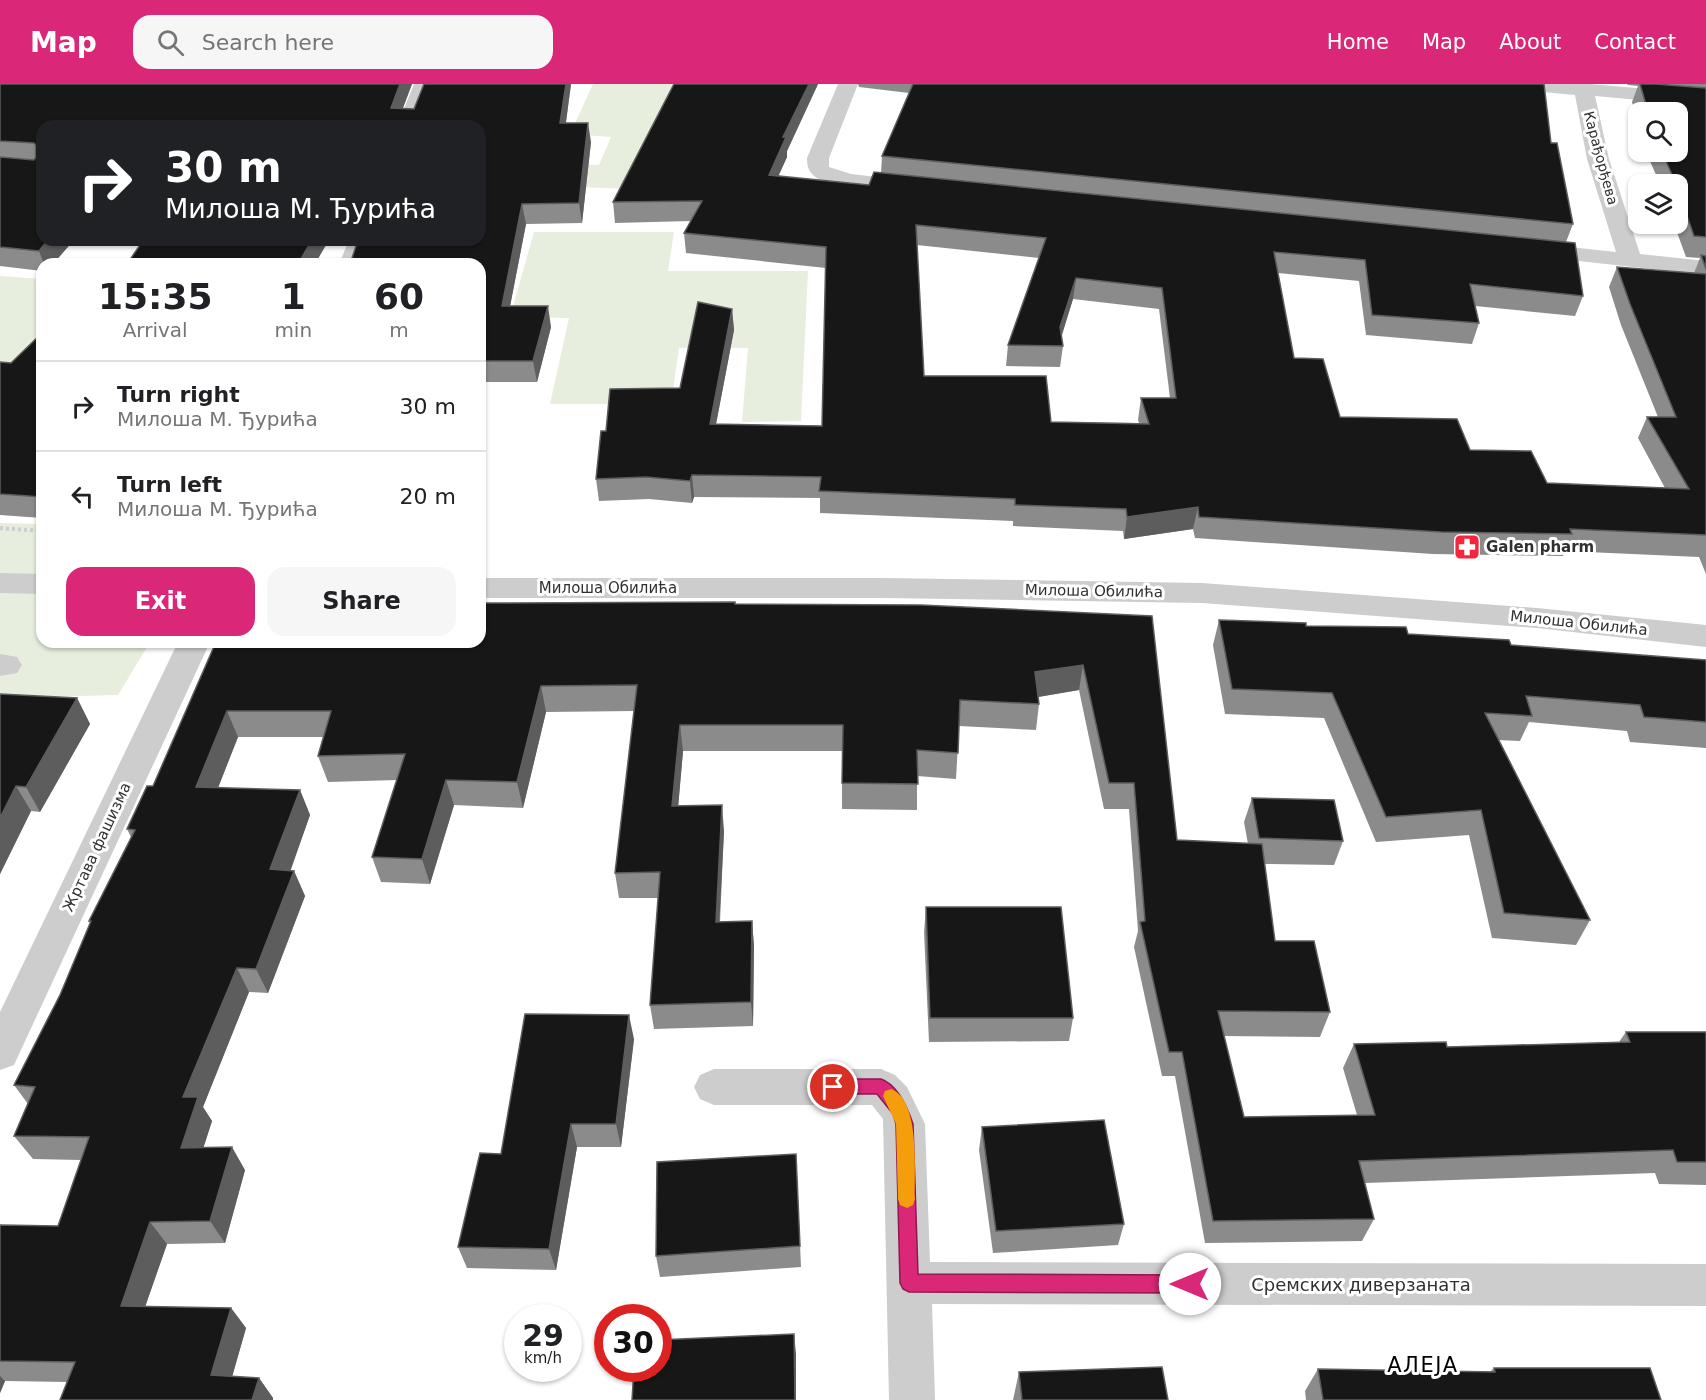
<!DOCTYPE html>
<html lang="en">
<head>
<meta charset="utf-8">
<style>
	:root { --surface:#fff; --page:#f6f6f6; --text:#202124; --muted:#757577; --line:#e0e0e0; --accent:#db2777 }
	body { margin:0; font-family:"DejaVu Sans",sans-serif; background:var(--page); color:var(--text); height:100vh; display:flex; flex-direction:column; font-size:22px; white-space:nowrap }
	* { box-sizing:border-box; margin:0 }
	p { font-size:20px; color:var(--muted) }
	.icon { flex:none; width:33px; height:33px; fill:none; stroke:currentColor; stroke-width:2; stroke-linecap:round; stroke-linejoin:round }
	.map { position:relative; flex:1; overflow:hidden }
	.drawer { position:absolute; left:36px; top:174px; width:450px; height:390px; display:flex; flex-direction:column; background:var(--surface); border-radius:18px; box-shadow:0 2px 4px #0004 }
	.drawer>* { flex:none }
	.guide { position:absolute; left:36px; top:36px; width:450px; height:126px; border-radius:18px; box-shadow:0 2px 4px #0004; background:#202124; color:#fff; overflow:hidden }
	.tools { position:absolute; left:1628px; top:18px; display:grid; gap:12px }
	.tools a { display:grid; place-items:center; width:60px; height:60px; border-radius:12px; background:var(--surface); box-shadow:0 2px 4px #0004; font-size:30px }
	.speed { position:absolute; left:504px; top:1220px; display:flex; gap:12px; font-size:30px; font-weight:700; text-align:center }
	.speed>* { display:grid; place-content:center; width:78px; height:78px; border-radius:50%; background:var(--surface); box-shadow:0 2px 4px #0004; line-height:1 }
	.speed small { font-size:15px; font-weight:400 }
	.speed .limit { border:9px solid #d22; background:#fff; color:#111 }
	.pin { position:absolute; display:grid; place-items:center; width:51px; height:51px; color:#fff; margin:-26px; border:3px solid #fff; border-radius:50%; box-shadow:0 2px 6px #0007 }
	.me { position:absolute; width:66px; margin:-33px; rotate:270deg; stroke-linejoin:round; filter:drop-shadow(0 0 4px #0008) }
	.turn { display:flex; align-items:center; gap:21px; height:126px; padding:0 30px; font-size:27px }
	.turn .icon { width:78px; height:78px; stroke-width:2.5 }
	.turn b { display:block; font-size:42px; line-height:51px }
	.eta { display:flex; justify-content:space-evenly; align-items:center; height:102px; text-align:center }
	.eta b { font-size:36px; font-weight:700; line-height:42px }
	.cta { display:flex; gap:12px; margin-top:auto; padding:12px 30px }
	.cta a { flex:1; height:69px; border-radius:18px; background:var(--accent); color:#fff; font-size:24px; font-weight:700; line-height:69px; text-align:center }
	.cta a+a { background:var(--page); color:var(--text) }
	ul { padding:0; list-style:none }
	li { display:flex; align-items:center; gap:18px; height:90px; padding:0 30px; border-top:2px solid var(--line) }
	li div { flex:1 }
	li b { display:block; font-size:22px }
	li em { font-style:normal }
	header { display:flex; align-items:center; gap:36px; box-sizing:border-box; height:84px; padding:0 30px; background:var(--accent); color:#fff }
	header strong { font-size:28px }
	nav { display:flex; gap:33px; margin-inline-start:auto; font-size:21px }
	.search { width:420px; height:54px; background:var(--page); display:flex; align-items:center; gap:15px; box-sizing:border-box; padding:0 21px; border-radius:18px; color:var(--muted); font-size:22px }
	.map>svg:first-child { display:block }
	.green { fill:#e7eedd }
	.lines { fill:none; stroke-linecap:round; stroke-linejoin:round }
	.path { stroke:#cdcdcd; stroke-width:4; stroke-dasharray:3 3; stroke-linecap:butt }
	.minor { fill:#cdcdcd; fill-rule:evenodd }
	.tertiary { fill:#cdcdcd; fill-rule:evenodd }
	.wall { fill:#8b8b8b; fill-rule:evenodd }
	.shaded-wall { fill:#5d5d5d }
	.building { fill:#171717; stroke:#5d5d5d; stroke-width:1.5; fill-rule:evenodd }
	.route { fill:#db2777; stroke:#8e194d; stroke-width:1.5 }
	.slow { fill:#f59e0b }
	.labels { text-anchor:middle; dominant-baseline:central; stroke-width:6; stroke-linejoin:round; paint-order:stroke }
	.far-street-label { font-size:14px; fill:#303030; stroke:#fff }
	.poi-label { font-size:15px; font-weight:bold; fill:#303030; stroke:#fff; text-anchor:start }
	.street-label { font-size:15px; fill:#303030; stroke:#fff }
	.near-street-label { font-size:18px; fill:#303030; stroke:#fff }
	.near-quarter-label { font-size:21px; letter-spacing:1.5px; fill:#000; stroke:#fff }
</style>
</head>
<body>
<header>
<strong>Map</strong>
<div class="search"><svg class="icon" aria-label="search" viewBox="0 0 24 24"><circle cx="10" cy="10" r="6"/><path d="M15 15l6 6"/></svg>Search here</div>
<nav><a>Home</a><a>Map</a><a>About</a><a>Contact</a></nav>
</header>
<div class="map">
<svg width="1706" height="1316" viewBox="0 0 1706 1316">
	<rect width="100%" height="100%" fill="#fff"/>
	<!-- green -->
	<path class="green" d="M593,0H700L634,105L549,102L559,80L599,81L611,53L570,50Z
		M534,148H674L668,187H808L801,337L742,338L748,264H679L671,320H550L569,234L510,233Z
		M0,192L42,195V262L0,289Z
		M0,439L42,440V558H150L118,611L0,614Z"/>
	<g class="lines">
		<!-- path -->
		<path class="path" d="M0,444L42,447"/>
		<!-- minor -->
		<path class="minor" d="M414,0H434L417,42H397Z
			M838,0H858L829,74V83L851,90L921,98L924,103L921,108L913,110C890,108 829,106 813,91C808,86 807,81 807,74Z
			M1511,0H1590L1706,10V22L1595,12L1609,75L1640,170L1706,177V191L1524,171L1520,166L1524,161L1532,159L1616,168L1587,75L1575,11L1521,6L1514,4Z
			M349,156H371L363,180H339Z
			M178,558H210L14,981L0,986V928Z
			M0,570L17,573L22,581L17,589L0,592Z
			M714,985H881L895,991L907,1003L925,1040L930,1178L1706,1180V1222L932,1220L935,1316H889L883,1035L872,1021H714L700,1015L694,1003L700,991Z"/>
		<!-- tertiary -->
		<path class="tertiary" d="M0,489L42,490V510L0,509Z
			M480,494H883L1202,499L1537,524L1706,541V563L1537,544L1202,519L883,514H480Z"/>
	</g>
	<!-- wall -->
	<path class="wall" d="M0,0H412L403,24L414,25L424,0H571L566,39L591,58L582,139L526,140L510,222L551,243L537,298H480V180L360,160L480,42H42V156H115L110,161L73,157L53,180H42V187L0,182Z
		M674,0H818L787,67V73L778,92L869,101L881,89L882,72L909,9L859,3L858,0H1544L1551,59L1573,140L1566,158L1583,212L1575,232L1475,222L1479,239L1472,260L1366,251L1359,197L1278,189L1294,274L1340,333L1470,366L1547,399L1665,404L1638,354L1647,333H1658L1621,241L1609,203L1617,183L1694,189L1700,174L1686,173L1674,140H1677V100H1660L1646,68H1677V28H1638V38L1632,18L1638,2L1628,1L1627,0H1706V490L1699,473L1565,467L1563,472L1433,470L1195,454L1193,445L1124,455L1123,447L1013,442V437L820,429V414L694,413L692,419L649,415L599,417L596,395L606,347L680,304L732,225L734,246L716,340L822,342L826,184L686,169L684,149L691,137L615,139L613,118ZM917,161L1039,174L1008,261L1006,282L1060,283L1063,262L1061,252L1073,215L1159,225L1170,314H1141L1138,336L1139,339L1051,338L924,292Z
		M42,249V434L0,431V278L11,279Z
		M735,520L1152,532L1177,756L1248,760L1244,738L1252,714L1343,757L1334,781L1265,780L1275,857L1330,928L1320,953L1224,952L1244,1033L1357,1031L1343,984L1354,960L1447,963L1619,958L1626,948H1706V1101L1659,1100L1655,1089L1365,1099L1374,1135L1362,1157L1205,1159L1175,992H1162L1134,863L1138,847L1129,725H1104L1079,606L1038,613L1039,620L1036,646L959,642L956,695L917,692V726L842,725V667H683L678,722L724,747L720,838L752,837L754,862L753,942L654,945L650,921L658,814H619L615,789L634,627L546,628L523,724L454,721L430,800L381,798L372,773L397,696L328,698L318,672L323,653H238L218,704L300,706L310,731L290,786L294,787L305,812L268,909L249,908L203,1023L212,1037L203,1064L245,1086L225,1159L167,1160L145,1223L231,1224L246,1244L232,1292L259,1294L273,1314L67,1298L5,1297L0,1309V1141L58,1142L81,1076L33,1075L14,1052L28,1020L14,1001L60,911L90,839L89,837L131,753L127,745L153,702L216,558Z
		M1219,536L1408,550L1511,561L1706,576V664L1630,658L1627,647L1529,638L1520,657L1498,656L1590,836L1576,861L1492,854L1469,751L1376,758L1324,634L1225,630L1213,561Z
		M0,610L77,614L90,640L40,728L31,727L0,790Z
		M926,823L1073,934L1069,957L929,958L924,848Z
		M634,955L621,1063H577L556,1186L467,1184L458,1163L501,1070Z
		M982,1043L1124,1140L1118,1161L993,1169L979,1066Z
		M796,1070L801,1183L660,1193L656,1172Z
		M1494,1284L1661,1316H1306L1305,1307L1318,1285L1490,1288Z
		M1019,1288L1168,1316H1013Z"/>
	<!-- shaded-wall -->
	<path class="shaded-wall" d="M400,0H412L396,42L391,24Z
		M566,0H571L563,59L560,39Z
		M809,0H818L787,67V73L770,111L769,91L783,53Z
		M588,39L591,58L582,139L579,119Z
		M522,120L526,140L506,243L502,222Z
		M48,156H72L73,157L53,180H44L39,167Z
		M108,156H115L110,161Z
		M312,156H329L315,180H298Z
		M1076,194L1073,215L1058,264L1060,243Z
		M548,222L551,243L537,298L533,277Z
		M732,225L734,246L712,361L710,340Z
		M692,391L694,413L692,419L690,397Z
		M1198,423L1193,445L1124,455L1127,433Z
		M1083,581L1079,606L1032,614L1035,588Z
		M541,602L546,628L523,724L517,698Z
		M77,614L90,640L40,728L26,703Z
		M227,627L238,653L208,729L196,703Z
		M680,641L683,667L676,748L672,722Z
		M446,696L454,721L430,800L422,775Z
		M16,702L31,727L0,790V734Z
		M300,706L310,731L282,811L270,785Z
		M722,721L724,747L718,863L716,838Z
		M294,787L305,812L268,909L256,885Z
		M752,837L754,862L753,942L751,918Z
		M237,884L249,908L203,1023L212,1037L196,1087L181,1064L183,1013Z
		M629,931L634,955L621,1063L616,1040Z
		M571,1040L577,1063L556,1186L549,1165Z
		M232,1063L245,1086L225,1159L210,1137Z
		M150,1138L167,1160L138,1243L121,1222Z
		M231,1224L246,1244L227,1311L211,1291Z
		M794,1250L796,1270V1316H795Z
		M0,1292L5,1297L0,1309Z
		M259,1294L273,1314V1316H252Z"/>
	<!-- building -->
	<path class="building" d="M0,0H400L391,24L414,25L424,0H566L560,39H588L579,119L522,120L502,222H548L533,277H480V180H350L356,162L360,160L361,156H480V42H42V156H48L39,167L0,163V73L34,76L36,73V61L34,59L0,57Z
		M674,0H809L783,53H786L769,91L869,101L874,88L1575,159L1583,212L1470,200L1479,239L1372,231L1365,176L1274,168L1294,274L1323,275L1340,333L1457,335L1470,366L1531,367L1547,399L1689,405L1647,333H1676L1630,220L1617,183L1706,190V451L1570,445L1572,450L1441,448L1199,433L1198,423L1127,433L1126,425L1015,421V415L819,407L821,393L692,391L690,397L646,393L596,395L601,347H606L610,305L680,304L698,218L732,225L710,340L822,342L826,163L684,149L702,117L613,118ZM916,141L1046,154L1008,261L1063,262L1060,243L1076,194L1162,204L1176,314H1141L1149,340L1051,338L1046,292H924Z
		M913,0H1544L1551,59H1557L1573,140L882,72Z
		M1640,0H1656L1706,4V153L1694,152L1677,103V100H1676L1662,68H1677V28H1648Z
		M195,156H312L298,180H127L142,158H193Z
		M1701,171L1706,172V185Z
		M42,249V413L0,410V278L11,279Z
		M735,518V520L921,521L1152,532L1177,756L1262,760L1275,857H1314L1330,928L1218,927L1244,1033L1375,1031L1354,960L1446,958L1447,963L1630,958L1626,948H1706V1078H1677L1673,1066L1359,1077L1374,1135L1213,1137L1182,968H1169L1140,838L1145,837L1134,699H1109L1083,581L1035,588L1039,620L960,616L958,669L917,666L918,700L842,699L843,641H680L672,722L722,721L716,838L752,837L751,918L650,921L660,788L615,789L637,601L541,602L517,698L446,696L422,775L372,773L405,670L318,672L331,627H227L196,703L300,706L270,785L294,787L256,885L237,884L183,1013H198L181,1064L232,1063L210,1137L150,1138L121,1222L231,1224L211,1291L259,1294L252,1316H60L75,1278L0,1277V1141L58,1142L89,1053L14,1052L35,1003L14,1001L60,911L91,837H89L135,746L127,745L147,702H153L216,558H480V519Z
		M1219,536L1306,539V542L1406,543L1408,550L1509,556L1511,561L1706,576V638L1644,633L1640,621L1526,612L1532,632L1485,629L1590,836L1504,829L1481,726L1386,733L1332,609L1232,605Z
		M0,610L77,614L26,703L16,702L0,734Z
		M1252,714L1334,716L1343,757L1259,754Z
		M926,823H1061L1073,934H930Z
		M525,930L629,931L616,1040H571L549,1165L458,1163L480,1069L501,1070Z
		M1104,1036L1124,1140L996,1147L982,1043Z
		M796,1070L800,1162L656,1172L657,1078Z
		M794,1250L795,1316H632L634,1284H658V1256Z
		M1162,1283L1168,1316H1022L1019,1288Z
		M1494,1284H1650L1661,1316H1323L1318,1285L1495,1288Z"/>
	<!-- route -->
	<path class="route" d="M833,995H881C898,1001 908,1025 913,1040L918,1190L1190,1191L1197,1194L1199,1200L1197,1206L1190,1209L909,1208L903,1205L900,1199L896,1040L893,1030L877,1010H833L828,1008L825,1003L828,998Z"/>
	<!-- slow -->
	<path class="slow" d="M891,1005C921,1016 914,1089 915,1115L913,1121L907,1124L900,1121L898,1115L896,1040L883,1012L885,1007Z"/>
	<!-- icons -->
	<defs>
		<symbol id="pharmacy-square" viewBox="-11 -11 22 22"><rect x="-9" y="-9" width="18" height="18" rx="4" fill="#f5253e" stroke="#fff"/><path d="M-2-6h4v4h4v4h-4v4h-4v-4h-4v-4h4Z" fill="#fff"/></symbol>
	</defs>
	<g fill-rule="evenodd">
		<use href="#pharmacy-square" x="1452" y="448" width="30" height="30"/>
	</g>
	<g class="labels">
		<!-- far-street labels -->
		<g class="far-street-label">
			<text transform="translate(1601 74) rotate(75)">Карађорђева</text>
		</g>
		<!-- poi labels -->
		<g class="poi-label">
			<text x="1486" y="463">Galen pharm</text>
		</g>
		<!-- street labels -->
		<g class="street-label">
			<text x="608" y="504">Милоша Обилића</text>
			<text transform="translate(1094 507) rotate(1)">Милоша Обилића</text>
			<text transform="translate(1579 539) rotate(6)">Милоша Обилића</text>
			<text transform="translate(97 763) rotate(-65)">Жртава фашизма</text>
		</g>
		<!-- near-street labels -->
		<g class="near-street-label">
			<text x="1361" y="1200">Сремских диверзаната</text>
		</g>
		<!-- near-quarter labels -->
		<g class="near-quarter-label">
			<text x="1423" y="1281">АЛЕЈА</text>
		</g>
	</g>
</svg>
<div class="tools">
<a><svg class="icon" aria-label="search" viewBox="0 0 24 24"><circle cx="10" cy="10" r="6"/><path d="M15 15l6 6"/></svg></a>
<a><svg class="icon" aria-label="layers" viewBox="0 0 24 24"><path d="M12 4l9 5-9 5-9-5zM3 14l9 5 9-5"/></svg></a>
</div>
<div class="speed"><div>29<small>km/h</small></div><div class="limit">30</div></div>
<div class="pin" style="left:833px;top:1003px;background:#d93025"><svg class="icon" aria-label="arrive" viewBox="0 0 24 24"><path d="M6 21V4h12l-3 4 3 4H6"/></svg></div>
<svg class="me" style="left:1190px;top:1200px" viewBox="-20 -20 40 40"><circle r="19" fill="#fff"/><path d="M0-13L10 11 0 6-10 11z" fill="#db2777"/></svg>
<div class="guide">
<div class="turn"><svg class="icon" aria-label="right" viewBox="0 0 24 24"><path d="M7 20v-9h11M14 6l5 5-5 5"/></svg><div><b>30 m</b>Милоша М. Ђурића</div></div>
</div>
<section class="drawer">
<div class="eta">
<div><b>15:35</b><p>Arrival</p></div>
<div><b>1</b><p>min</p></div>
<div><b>60</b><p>m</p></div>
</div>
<ul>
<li><svg class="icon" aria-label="right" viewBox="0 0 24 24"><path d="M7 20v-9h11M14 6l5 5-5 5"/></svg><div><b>Turn right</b><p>Милоша М. Ђурића</p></div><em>30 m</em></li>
<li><svg class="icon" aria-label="left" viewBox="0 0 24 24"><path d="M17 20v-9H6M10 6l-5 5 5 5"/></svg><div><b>Turn left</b><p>Милоша М. Ђурића</p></div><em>20 m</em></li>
</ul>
<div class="cta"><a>Exit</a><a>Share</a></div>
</section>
</div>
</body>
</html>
